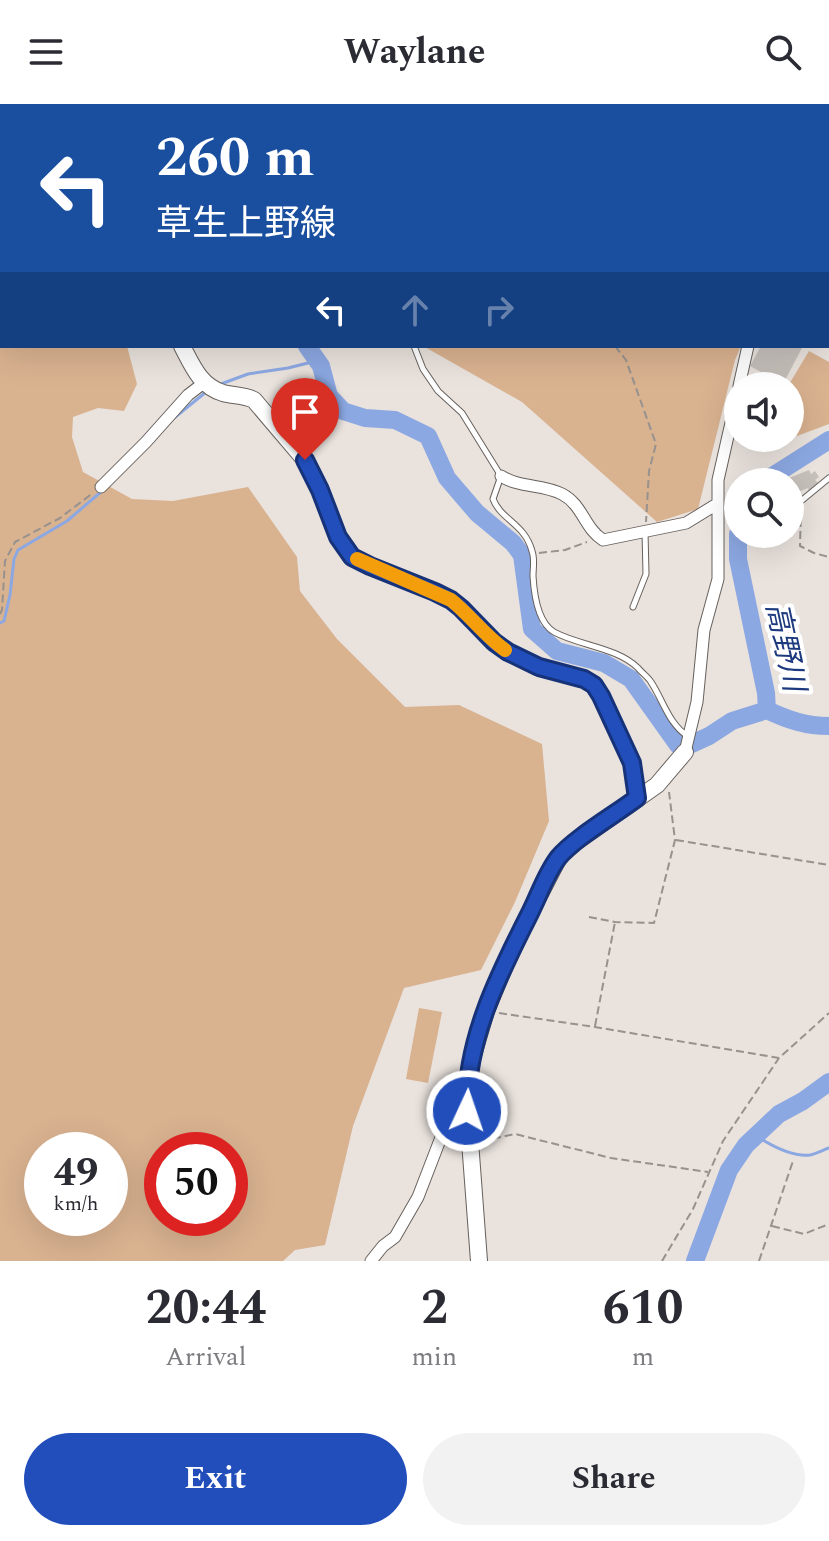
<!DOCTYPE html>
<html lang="en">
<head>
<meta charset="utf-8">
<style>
	:root { --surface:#fff; --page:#f2f2f3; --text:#2b2b33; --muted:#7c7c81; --accent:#224ebc }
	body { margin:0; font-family:Spectral,"Noto Sans JP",serif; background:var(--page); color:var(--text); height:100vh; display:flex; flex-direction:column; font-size:30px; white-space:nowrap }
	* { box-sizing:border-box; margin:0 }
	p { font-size:26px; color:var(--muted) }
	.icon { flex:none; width:44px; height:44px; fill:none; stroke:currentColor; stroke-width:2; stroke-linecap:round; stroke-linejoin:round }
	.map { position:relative; height:1157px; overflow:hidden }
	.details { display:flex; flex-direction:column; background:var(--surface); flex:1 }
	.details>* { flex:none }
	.hud { position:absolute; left:0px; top:0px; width:830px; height:244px; box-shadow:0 8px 32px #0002; background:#1a4fa0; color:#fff; overflow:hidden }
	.buttons { position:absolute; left:724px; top:268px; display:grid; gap:16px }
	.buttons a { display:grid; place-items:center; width:80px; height:80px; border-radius:50%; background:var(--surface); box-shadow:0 8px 32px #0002; font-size:40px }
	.speed { position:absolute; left:24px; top:1028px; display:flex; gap:16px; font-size:40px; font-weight:700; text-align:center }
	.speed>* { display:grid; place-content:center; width:104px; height:104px; border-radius:50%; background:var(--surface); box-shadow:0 8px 32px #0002; line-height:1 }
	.speed small { font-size:20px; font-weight:400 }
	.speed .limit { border:12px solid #d22; background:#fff; color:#111 }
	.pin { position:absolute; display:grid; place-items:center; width:68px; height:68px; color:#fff; margin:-82px -34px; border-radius:50% 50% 50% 0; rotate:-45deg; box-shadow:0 0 8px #0007 }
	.pin .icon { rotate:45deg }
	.me { position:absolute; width:88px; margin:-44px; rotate:3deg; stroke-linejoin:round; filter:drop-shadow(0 0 6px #0008) }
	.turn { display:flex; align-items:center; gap:28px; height:168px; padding:0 24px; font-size:36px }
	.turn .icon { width:104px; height:104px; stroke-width:2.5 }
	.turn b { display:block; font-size:56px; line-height:68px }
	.lanes { display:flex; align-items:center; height:76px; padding:0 24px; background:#0003; justify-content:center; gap:40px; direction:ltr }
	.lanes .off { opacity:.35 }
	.eta { display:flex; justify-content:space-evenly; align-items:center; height:136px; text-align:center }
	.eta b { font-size:48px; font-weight:700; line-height:56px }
	.action { display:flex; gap:16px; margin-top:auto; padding:16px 24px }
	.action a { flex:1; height:92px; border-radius:48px; background:var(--accent); color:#fff; font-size:32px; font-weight:700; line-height:92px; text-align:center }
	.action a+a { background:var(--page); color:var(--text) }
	header { display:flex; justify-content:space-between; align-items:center; height:104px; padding:0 24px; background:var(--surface); font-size:36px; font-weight:700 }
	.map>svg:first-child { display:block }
	.green { fill:#d9b290; fill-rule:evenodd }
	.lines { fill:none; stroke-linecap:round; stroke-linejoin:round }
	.stream { stroke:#8ca8e2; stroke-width:3 }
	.river { stroke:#8ca8e2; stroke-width:18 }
	.building { fill:#c6c0bb }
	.lane-casing { stroke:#67615d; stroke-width:7 }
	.street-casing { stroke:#67615d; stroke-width:13 }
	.secondary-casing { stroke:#67615d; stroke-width:18 }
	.path { stroke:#97928e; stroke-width:2; stroke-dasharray:8 4; stroke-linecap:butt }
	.lane { stroke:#fff; stroke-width:5 }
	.street { stroke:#fff; stroke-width:11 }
	.secondary { stroke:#fff; stroke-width:16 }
	.route-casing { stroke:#16337a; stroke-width:20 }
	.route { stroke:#224ebc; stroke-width:14 }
	.slow { stroke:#f59e0b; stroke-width:14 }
	.labels { text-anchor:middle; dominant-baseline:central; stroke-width:8; stroke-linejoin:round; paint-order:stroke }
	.water-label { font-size:30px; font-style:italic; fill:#1d3a7e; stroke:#fff }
</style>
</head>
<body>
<header><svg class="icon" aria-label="menu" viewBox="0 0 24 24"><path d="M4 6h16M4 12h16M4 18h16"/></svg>Waylane<svg class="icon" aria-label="search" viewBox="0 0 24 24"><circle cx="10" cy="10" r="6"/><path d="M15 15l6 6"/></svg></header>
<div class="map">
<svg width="829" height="1157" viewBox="0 0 829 1157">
	<rect width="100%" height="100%" fill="#e9e2dd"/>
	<!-- green -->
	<path class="green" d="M183,0H829V80L828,81V2H184Z
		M0,156H2V242H127L137,280L124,307L98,304L73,313L72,333L83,368L132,395L173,397L248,383L297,453L300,487L337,535L405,603L459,601L542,640L549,717L515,798L481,866L404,884L353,1022L325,1141L295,1146L283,1157H0ZM42,1046H110V1114H42ZM162,1046H230V1114H162Z
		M423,242H741L735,256L698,405L657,418L522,298Z
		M809,247L829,258V320L797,332L790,324V282H788Z
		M419,904L442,908L428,979L406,975Z"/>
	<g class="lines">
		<!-- stream -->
		<path class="stream" d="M0,37L2,39
			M218,281L248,270L288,264L316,257
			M174,314L206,288
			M0,519L4,517L10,491L14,455L18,446L67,417L102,387
			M755,1031C770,1041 791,1053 810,1051C816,1050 823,1046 829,1044"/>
		<!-- river -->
		<path class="river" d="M307,242L321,262L329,292L343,307L365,314L395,316L428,332L447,374L477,409L513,439L522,451L532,525L557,547L604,559L631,575L678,641L685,643L709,632L732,617L767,606
			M763,378L829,336
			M738,430V455L766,589L767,606
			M767,606C788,616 806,622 829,622
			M695,1157L729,1066L746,1041L779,1010L803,997L829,978"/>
	</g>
	<!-- building -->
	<path class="building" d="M761,242H803L783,280L750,262Z
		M809,366L811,370L815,367L819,373L815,376L819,380L809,388L808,384L790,391V378H779Z"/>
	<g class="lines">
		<defs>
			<path id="lane" d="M6,0L10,2
				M414,242L423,265L438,287L462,309L501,372L493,395C501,416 525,420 532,447C535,455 533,464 533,472C534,489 537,518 554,528C580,542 616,543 638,564C642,569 648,573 651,578C663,596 669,621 689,633
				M801,397L829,374
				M633,503L646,470L645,428"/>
			<path id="street" d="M0,48L2,50
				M828,110L829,109
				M739,282L748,242
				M501,372C520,384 542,380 562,390C583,401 584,424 603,436L686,419L717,400
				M101,383L146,338L188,291L205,278
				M685,648L697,598L704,526L718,475V376L738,288
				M371,1157L383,1142L395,1133L418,1093L445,1023L467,1007"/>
			<path id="secondary" d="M0,104L2,105
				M182,242C192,261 200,282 223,289C234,292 245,291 254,296L305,356L320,386L338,433L352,453L370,462L435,488L451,496L461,504L494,538L508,548L539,563L584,575L594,581L601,592L632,659L637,694
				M479,1157L466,984L471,958L486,907L512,844L559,753L576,738L657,681L685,648"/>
		</defs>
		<!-- lane casing -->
		<use href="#lane" class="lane-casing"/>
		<!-- street casing -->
		<use href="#street" class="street-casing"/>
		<!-- secondary casing -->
		<use href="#secondary" class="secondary-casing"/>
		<!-- path -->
		<path class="path" d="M603,2V0
			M615,242L626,256L656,340L649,367L646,418
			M729,395L738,383
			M801,403L800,442L814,449L829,453
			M539,449L565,446L587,438
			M0,510L2,506L5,457L15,438L60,414L93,389
			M676,736L829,761
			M589,813L615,818L654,819L675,736L669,688
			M499,909L595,923L779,954L829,909
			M595,922L615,818
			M481,1034L492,1035L515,1030L611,1054L708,1068
			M772,1122L804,1130L829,1120
			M662,1157L693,1105L723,1037L779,954
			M759,1157L793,1057"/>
		<!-- lane -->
		<use href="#lane" class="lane"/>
		<!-- street -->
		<use href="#street" class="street"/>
		<!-- secondary -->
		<use href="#secondary" class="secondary"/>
	</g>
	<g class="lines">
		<defs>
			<path id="route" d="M305,356L320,386L338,433L352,453L370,462L435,488L451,496L461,504L494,538L508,548L539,563L584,575L594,581L601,592L632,659L637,694C616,710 573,735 558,754C546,770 539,791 530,809C499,870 465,937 467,1007"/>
		</defs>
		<!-- route casing -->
		<use href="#route" class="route-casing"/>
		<!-- route -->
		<use href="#route" class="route"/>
		<!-- slow -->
		<path class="slow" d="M357,455L451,496C470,511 485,532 505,546"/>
	</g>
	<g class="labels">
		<!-- water labels -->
		<g class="water-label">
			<text transform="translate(785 543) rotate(78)">高野川</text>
		</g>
	</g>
</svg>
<div class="buttons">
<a><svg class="icon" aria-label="sound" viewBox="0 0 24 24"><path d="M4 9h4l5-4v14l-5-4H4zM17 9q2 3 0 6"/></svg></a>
<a><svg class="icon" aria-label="search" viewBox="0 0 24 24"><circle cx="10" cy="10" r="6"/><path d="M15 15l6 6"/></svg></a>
</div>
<div class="speed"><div>49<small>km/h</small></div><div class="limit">50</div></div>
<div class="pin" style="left:305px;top:356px;background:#d93025"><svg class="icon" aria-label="arrive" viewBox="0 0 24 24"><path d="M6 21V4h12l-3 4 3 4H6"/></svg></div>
<svg class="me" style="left:467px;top:1007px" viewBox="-20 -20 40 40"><circle r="17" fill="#224ebc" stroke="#fff" stroke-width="3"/><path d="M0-11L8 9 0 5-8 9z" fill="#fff"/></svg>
<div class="hud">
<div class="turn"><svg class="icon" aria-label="left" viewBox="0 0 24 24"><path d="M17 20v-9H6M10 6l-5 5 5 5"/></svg><div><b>260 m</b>草生上野線</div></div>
<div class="lanes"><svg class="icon" aria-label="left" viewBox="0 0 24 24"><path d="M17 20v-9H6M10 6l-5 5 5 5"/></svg><svg class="icon off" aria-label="ahead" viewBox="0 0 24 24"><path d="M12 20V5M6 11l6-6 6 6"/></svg><svg class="icon off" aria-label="right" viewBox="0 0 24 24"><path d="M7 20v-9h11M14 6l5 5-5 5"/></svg></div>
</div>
</div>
<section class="details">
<div class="eta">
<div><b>20:44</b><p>Arrival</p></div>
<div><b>2</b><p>min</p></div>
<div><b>610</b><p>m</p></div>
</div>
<div class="action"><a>Exit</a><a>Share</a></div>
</section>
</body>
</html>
